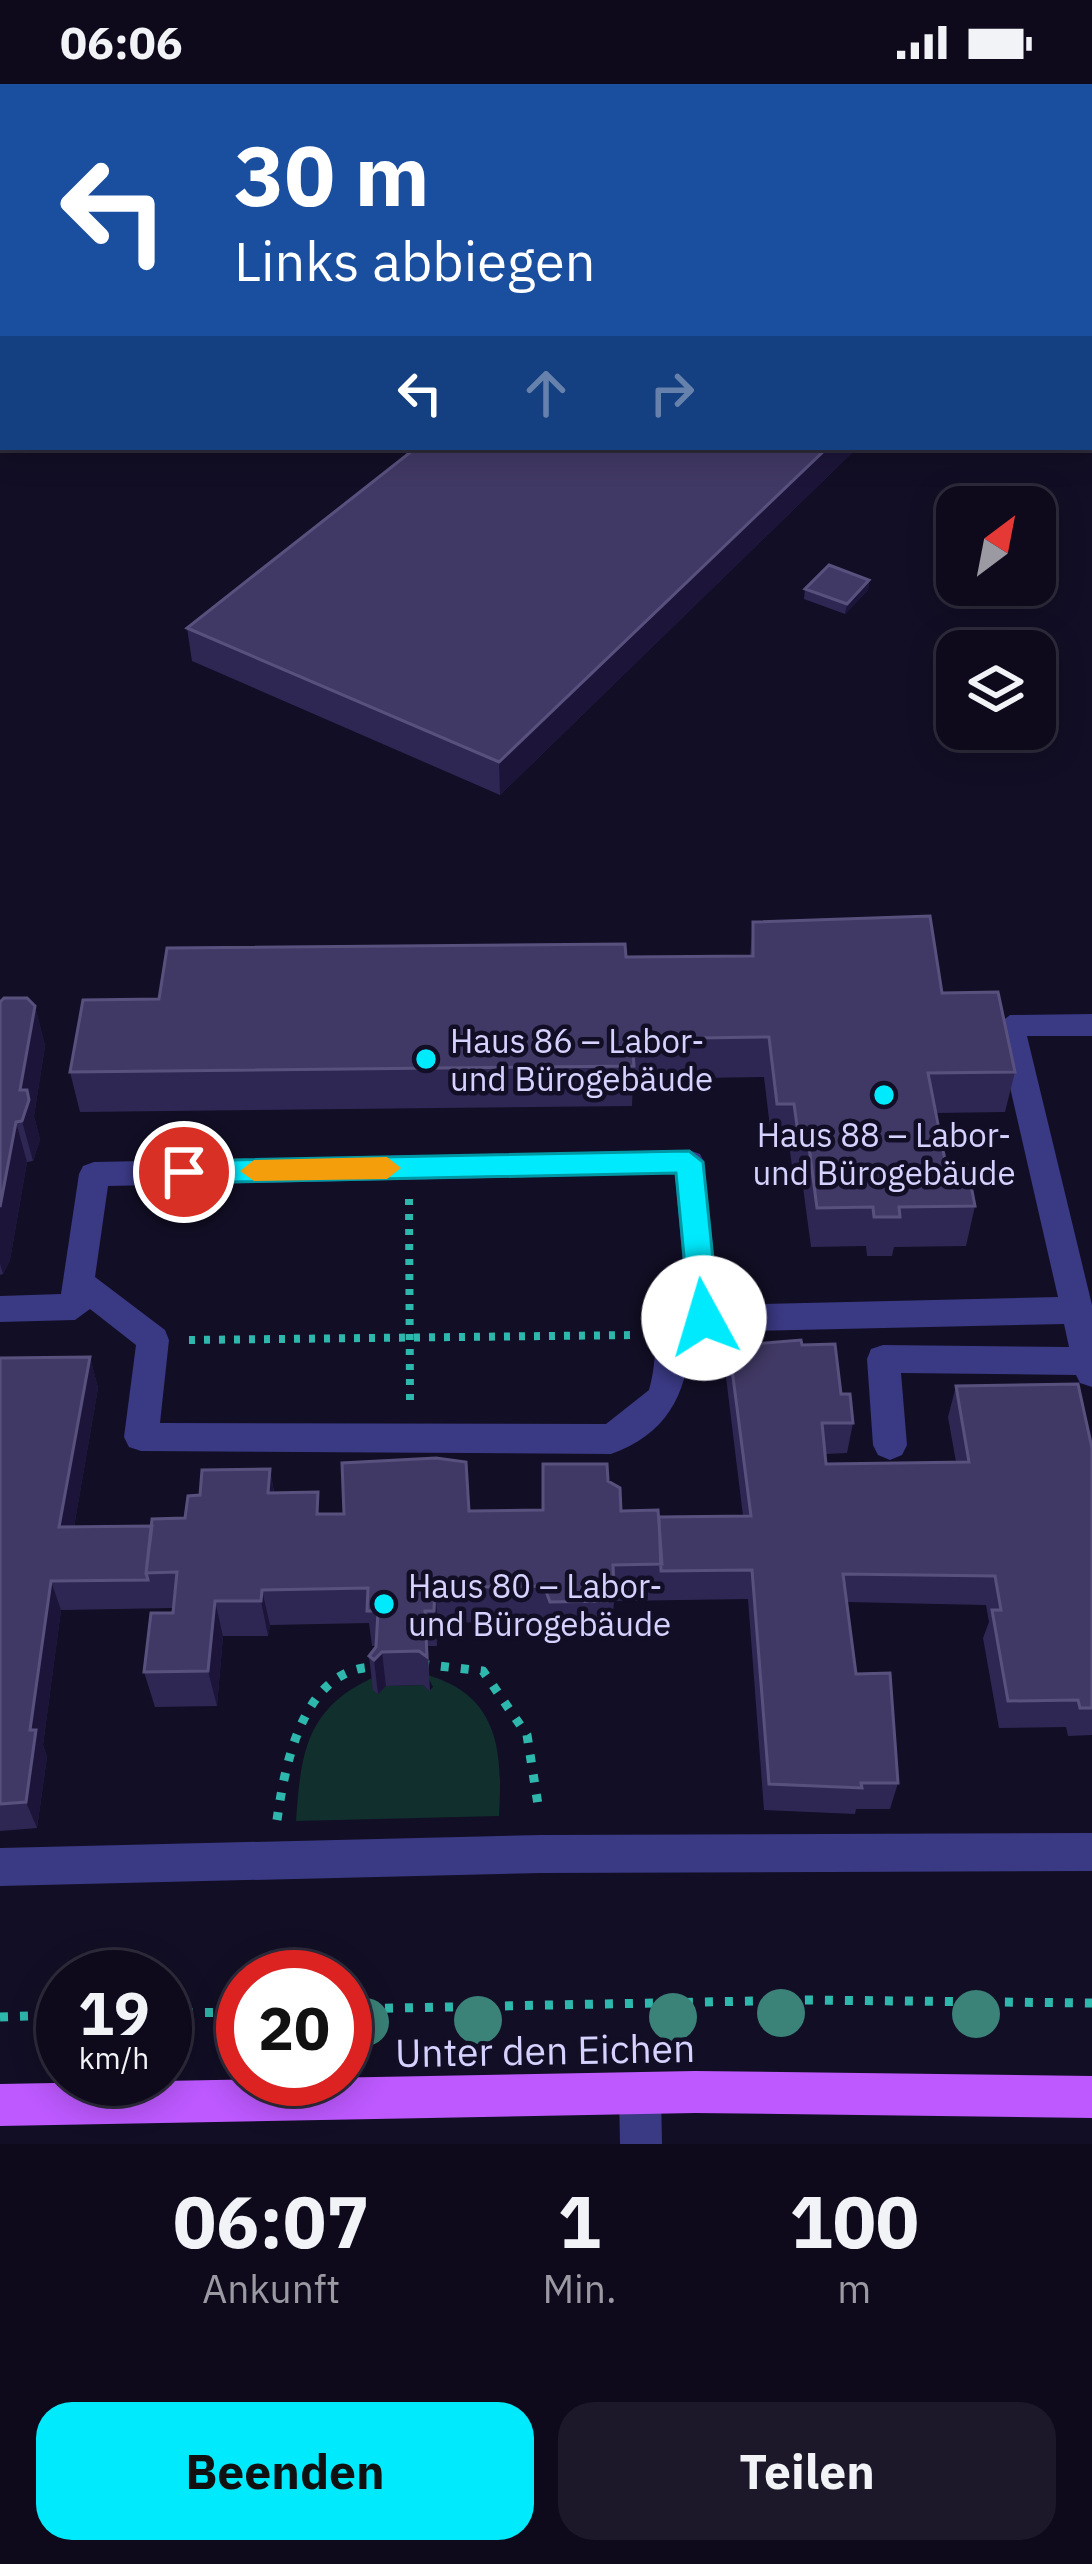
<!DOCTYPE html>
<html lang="de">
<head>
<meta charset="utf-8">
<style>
	:root { --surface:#0e0a1c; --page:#1c1829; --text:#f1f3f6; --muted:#9b9aa3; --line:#2e2b3b; --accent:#00eafd }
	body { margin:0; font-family:"IBM Plex Sans",sans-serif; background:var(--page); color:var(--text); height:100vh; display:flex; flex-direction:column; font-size:45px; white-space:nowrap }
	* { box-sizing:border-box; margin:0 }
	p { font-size:39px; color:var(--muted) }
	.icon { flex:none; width:66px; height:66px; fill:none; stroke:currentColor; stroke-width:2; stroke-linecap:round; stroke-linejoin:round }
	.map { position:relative; height:2060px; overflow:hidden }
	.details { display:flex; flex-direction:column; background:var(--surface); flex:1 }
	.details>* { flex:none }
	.hud { position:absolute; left:0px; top:0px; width:1092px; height:366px; box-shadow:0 6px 30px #0003,0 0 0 3px var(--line); background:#1a4fa0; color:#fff; overflow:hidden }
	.needle { width:78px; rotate:32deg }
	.buttons { position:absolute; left:936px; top:402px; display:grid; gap:24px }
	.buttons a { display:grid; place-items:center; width:120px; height:120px; border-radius:24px; background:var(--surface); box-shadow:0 6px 30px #0003,0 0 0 3px var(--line); font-size:60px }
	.speed { position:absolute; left:36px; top:1866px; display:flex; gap:24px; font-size:60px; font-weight:700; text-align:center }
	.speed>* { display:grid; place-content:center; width:156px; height:156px; border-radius:50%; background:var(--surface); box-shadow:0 6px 30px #0003,0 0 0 3px var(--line); line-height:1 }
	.speed small { font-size:30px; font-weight:400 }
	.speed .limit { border:18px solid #d22; background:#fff; color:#111 }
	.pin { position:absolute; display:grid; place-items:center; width:102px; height:102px; color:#fff; margin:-51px; border:6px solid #fff; border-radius:50%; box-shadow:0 3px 12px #0007 }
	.me { position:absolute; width:132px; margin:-66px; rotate:354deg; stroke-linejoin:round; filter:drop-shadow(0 0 9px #0008) }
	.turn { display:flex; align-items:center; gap:42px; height:252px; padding:0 36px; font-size:54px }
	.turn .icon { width:156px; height:156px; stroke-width:2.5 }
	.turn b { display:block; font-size:84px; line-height:102px }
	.lanes { display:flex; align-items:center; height:114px; padding:0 36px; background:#0003; justify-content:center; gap:60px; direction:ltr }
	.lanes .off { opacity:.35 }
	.eta { display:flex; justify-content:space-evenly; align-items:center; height:204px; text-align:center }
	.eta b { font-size:72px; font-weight:700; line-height:84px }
	.button { display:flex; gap:24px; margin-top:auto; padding:24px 36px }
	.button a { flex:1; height:138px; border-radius:36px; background:var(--accent); color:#111; font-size:48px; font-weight:700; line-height:138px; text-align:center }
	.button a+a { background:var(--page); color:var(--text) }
	.status { display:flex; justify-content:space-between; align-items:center; height:84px; padding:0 60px; background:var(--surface); direction:ltr }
	.status svg { height:33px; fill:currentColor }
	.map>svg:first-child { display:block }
	.green { fill:#112f2d }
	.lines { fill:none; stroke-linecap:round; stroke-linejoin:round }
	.path-far1 { stroke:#2eb7ac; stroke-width:8; stroke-dasharray:6 9; stroke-linecap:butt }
	.path { stroke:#2eb7ac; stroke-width:9; stroke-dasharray:8 12; stroke-linecap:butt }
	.minor { fill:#3a3984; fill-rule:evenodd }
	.major { fill:#bd59ff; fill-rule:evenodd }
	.tree { fill:#3b8278 }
	.wall { fill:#2f2753 }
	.shaded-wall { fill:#1c1539 }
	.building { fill:#413965; stroke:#58517e; stroke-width:3 }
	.route { fill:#00eafd; stroke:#0098a4; stroke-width:3 }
	.slow { fill:#f59e0b }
	.poi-dot { fill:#00eafd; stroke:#120e25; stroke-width:4.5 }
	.labels { text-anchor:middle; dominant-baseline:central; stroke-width:9; stroke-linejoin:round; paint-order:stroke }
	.poi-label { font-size:33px; fill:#d6d2ff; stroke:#120e25; text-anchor:start }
	.near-street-label { font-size:39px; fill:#d6d2ff; stroke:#120e25 }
</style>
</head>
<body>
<div class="status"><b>06:06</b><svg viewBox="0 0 49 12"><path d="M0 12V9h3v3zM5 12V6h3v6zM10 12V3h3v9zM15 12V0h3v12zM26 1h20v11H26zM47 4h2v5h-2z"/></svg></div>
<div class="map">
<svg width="1092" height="2060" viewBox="0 0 1092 2060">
	<rect width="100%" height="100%" fill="#120e25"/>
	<!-- green -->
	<path class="green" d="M381,1590L378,1610L386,1602L423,1601L429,1607L433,1603L427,1591C499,1611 503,1668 499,1732L296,1737C301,1665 307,1621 381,1590Z"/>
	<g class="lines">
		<!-- path-far1 -->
		<path class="path-far1" d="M409,1115L410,1316
			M189,1256L636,1251"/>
		<!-- path -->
		<path class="path" d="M421,1580L483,1587L527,1651L539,1727
			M277,1736C285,1679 304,1582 376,1583
			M345,1925L807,1916L1092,1919
			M165,1929L243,1928
			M0,1933L63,1931"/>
		<!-- minor -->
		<path class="minor" d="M35,0H53L34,3Z
			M724,0H744L746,3H726Z
			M3,151V172L0,173V152Z
			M1089,305H1092V319H1089Z
			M1092,930V952H1027L1092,1221V1303L1080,1299L1076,1291L901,1289L907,1361L902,1371L890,1376L878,1371L873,1361L867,1275L871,1265L883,1261L1069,1263L1064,1240L708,1248L690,1257C687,1312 665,1351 611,1370L141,1367L129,1363L124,1353L136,1261L90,1225L75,1236L0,1238V1212L61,1210L79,1090L83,1082L94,1078L689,1066L700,1070L704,1078L719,1221L1058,1213L996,942L1010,931ZM675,1090L687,1228C645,1249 661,1267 649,1306L606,1340L160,1339L169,1256L165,1246L95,1193L108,1102Z
			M1092,1749V1787L541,1789L0,1802V1764L541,1751Z
			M640,1988L655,1994L661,2009L662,2060H620L619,2009L625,1994Z"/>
		<!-- major -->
		<path class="major" d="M179,0H211L177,3Z
			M695,1987L1092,1992V2034L695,2029L0,2042V2000Z"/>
	</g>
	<!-- trees -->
	<g class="tree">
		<circle cx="781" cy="1929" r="24"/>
		<circle cx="976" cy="1930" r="24"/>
		<circle cx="673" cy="1933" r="24"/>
		<circle cx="478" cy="1936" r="24"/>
		<circle cx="365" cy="1938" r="24"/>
	</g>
	<!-- wall -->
	<path class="wall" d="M435,0H505V3H455L454,1L438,3Z
		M889,0H975V3H888Z
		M1089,156H1092V245L1089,243Z
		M417,363H858L500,711L192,577L187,544Z
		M869,496L868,506L845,530L804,515L805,505Z
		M753,838L942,909L1015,988L1005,1028L936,1029L946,1081L975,1122L966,1162L894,1163L892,1172H867L866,1162L811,1163L803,1103H795L789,1060H772L764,993L633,995L632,1022L80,1028L70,988L159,915L626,873L750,872Z
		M0,918L35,922L45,962L34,1032L40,1056L33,1077L27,1078L10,1176L3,1190L0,1191Z
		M802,1261L841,1310L853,1339L847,1369L825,1370L826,1380L956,1378L948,1333L956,1302L1092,1364V1651L1068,1652L1066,1643L999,1644L983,1554L989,1538L986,1521L846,1518L856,1590L898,1699L890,1725H856L855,1730L764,1726L748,1515L614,1517L612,1542L606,1543V1552L550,1553L544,1537L438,1539L437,1562H428L430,1608L423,1601L386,1602L378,1610L373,1606L369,1572L376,1562H372L369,1539L270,1541L268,1552H223L217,1622L155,1623L144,1588L173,1524L61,1526L43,1661L47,1673L37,1744L0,1747V1274L90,1273L98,1304L74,1443L152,1442L185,1434L200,1411L270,1385L274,1408L322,1430L543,1426L608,1397L621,1427L659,1433L743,1432L726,1293L729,1262Z"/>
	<!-- shaded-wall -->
	<path class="shaded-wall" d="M483,0H505V3L472,2Z
		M828,363H858L500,711L499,678Z
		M869,496L868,506L845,530L847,520Z
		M35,922L45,962L34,1032L40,1056L33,1077L22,1037L20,1006Z
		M16,1038L27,1078L10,1176L3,1190L0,1180V1123Z
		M90,1273L98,1304L69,1472L59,1443Z
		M270,1385L276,1422L268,1409Z
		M51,1497L61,1526L43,1661L47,1673L37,1744L26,1718L30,1646Z
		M435,1504L438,1539L437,1562L434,1527Z
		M262,1506L270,1541L268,1552L261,1517Z
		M215,1517L223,1552L217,1622L208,1587Z
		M382,1568L386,1602L378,1610L374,1576Z"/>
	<!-- building -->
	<path class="building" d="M356,0H414L417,3H359Z
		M628,0H680L682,1L631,3Z
		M916,0H969L955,3L911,2L917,1Z
		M1089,156H1092V224L1089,222Z
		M417,363H828L499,678L187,544Z
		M829,481L869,496L847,520L805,505Z
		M930,832L942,909L998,908L1015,988L928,989L946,1081H967L975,1122L899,1123L900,1133H874L873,1123L817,1124L809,1063H800L794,1020H777L769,953L632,955L634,982L70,988L83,916L159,915L167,864L625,860L626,873L753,872V838Z
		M4,914H27L35,922L20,1006H27L29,1016L22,1037L16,1038L0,1123V918Z
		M801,1256L802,1261L835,1260L841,1310H850L853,1339H822L826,1380L969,1378L956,1302L1078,1300L1092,1364V1624H1080L1078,1616L1008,1617L992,1526H1001L995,1492L843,1490L856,1590L890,1589L898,1699H861L862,1704L769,1700L752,1486L661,1487L659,1433L751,1432L729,1262Z
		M90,1273L59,1443L152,1442L146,1489L148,1496L51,1497L30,1646H36L26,1718L0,1720V1274Z
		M436,1374L466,1378L469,1427L543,1426V1380H607L608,1397L620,1404L621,1427L658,1426L662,1480L613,1481L614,1507L607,1508V1517L550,1518L544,1502L435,1504L434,1527H425L427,1573L419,1567L382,1568L374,1576L369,1572L376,1563L378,1527H367L368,1504L262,1506L261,1517H215L208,1587L144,1588L151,1529H173L177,1488L146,1489L152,1435L185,1434L188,1412L200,1411L202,1386L270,1385L268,1409L318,1408L317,1430H344L342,1379Z"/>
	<!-- route -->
	<path class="route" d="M689,1067L703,1078L719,1234L704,1247L690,1234L676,1089L184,1099L170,1088L184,1077Z"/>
	<!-- slow -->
	<path class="slow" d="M387,1073L401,1084L387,1095L254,1097L240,1087L254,1076Z"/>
	<!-- markers -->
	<g class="poi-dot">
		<circle cx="426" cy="975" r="12"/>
		<circle cx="884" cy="1011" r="12"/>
		<circle cx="384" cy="1520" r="12"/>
	</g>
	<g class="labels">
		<!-- poi labels -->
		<g class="poi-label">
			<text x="450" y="956">Haus 86 – Labor-<tspan x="450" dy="38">und Bürogebäude</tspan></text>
			<text x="884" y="1050" text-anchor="middle">Haus 88 – Labor-<tspan x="884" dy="38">und Bürogebäude</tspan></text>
			<text x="408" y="1501">Haus 80 – Labor-<tspan x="408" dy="38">und Bürogebäude</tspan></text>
		</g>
		<!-- near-street labels -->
		<g class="near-street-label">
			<text transform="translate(545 1966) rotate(-1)">Unter den Eichen</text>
		</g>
	</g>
</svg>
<div class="buttons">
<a><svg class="needle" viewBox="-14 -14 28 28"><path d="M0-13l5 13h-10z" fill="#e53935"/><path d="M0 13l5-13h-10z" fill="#9b9aa3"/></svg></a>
<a><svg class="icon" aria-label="layers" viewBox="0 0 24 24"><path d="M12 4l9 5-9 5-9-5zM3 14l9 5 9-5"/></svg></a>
</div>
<div class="speed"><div>19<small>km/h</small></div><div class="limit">20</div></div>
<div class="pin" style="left:184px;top:1088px;background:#d93025"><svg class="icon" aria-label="arrive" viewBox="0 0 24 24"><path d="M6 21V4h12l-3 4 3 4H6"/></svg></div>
<svg class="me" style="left:704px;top:1234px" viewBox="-20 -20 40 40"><circle r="19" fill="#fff"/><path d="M0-13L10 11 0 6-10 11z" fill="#00eafd"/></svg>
<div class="hud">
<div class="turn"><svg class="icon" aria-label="left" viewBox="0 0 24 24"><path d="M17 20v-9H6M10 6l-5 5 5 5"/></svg><div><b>30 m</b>Links abbiegen</div></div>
<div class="lanes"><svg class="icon" aria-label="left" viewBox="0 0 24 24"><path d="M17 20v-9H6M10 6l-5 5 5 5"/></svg><svg class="icon off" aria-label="ahead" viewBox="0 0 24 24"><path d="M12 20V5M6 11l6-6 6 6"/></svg><svg class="icon off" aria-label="right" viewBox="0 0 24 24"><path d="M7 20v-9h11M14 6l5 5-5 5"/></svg></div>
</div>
</div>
<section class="details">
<div class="eta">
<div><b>06:07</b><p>Ankunft</p></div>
<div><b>1</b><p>Min.</p></div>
<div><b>100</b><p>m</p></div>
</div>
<div class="button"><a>Beenden</a><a>Teilen</a></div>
</section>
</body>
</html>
